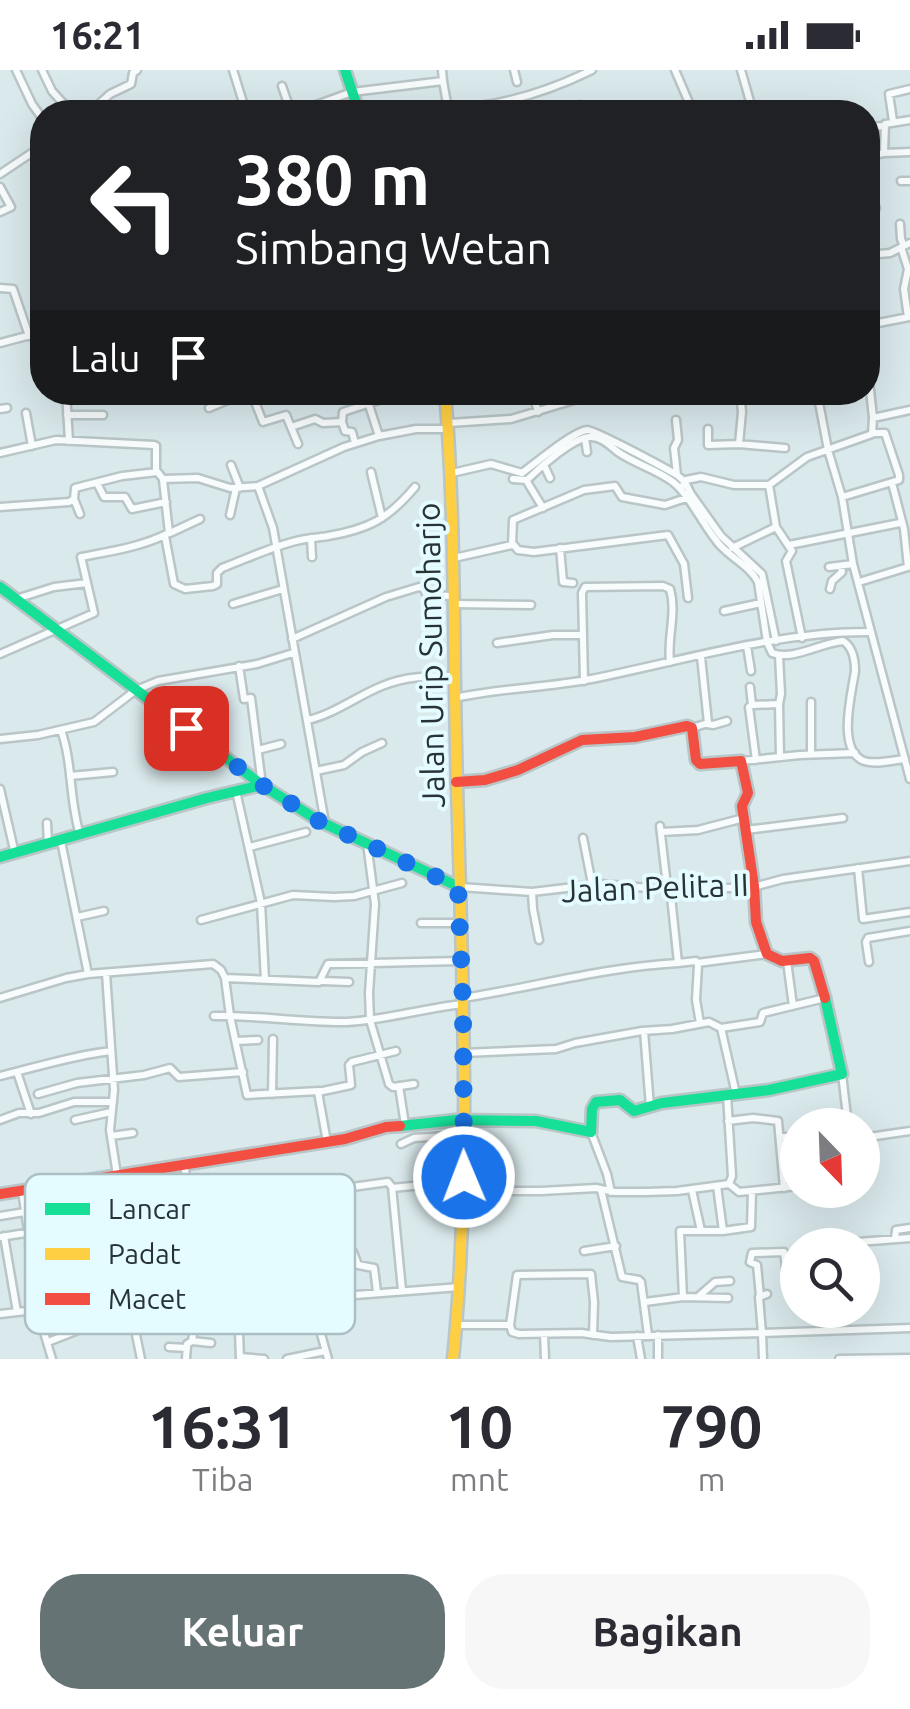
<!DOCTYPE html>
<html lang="id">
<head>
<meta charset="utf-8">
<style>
	:root { --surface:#fff; --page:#f7f7f7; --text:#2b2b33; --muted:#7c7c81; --accent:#667375 }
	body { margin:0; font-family:Ubuntu,sans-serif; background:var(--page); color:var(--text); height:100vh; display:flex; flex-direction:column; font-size:38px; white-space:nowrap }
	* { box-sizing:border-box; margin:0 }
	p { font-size:32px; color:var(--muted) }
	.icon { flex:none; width:55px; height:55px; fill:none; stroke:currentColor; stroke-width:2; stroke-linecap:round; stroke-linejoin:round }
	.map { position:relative; height:1289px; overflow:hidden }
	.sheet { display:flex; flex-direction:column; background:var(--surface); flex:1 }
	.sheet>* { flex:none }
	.banner { position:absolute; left:30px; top:30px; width:850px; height:305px; border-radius:40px; box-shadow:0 10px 40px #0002; background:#202124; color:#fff; overflow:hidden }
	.needle { width:65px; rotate:157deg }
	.fabs { position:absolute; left:780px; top:1038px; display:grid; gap:20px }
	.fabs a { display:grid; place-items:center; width:100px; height:100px; border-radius:50%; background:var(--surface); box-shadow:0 10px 40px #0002; font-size:50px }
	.pin { position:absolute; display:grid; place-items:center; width:85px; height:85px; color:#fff; margin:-42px; border-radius:20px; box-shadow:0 5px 15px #0006 }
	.me { position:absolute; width:110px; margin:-55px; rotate:359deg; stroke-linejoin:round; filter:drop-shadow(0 0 8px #0008) }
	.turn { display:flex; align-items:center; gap:35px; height:210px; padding:0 40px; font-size:45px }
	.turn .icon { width:130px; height:130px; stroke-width:2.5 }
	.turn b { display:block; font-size:70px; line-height:85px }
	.then { display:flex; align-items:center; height:95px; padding:0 40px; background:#0003; gap:20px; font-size:38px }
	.eta { display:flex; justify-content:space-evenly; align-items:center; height:170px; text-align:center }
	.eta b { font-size:60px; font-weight:600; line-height:70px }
	.primary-button { display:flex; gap:20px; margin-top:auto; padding:20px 40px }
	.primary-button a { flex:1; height:115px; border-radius:40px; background:var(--accent); color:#fff; font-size:40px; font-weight:600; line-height:115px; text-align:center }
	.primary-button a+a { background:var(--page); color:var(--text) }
	.status { display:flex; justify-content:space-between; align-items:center; height:70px; padding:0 50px; background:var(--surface); direction:ltr }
	.status svg { height:28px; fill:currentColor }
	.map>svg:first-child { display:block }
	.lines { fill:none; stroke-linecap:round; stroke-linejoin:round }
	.street-casing { stroke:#b9c5c7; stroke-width:11 }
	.fast-casing { stroke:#b9c5c7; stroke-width:15 }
	.slow-casing { stroke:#b9c5c7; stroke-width:15 }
	.jam-casing { stroke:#b9c5c7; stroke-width:15 }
	.street { stroke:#f9fcfc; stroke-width:6 }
	.fast { stroke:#16e098; stroke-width:10 }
	.slow { stroke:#ffcf43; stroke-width:10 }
	.jam { stroke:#f24e42; stroke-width:10 }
	.route { stroke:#1a73e8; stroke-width:18; stroke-dasharray:0 32.4 }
	.labels { text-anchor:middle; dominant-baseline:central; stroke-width:8; stroke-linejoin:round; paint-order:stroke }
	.street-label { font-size:32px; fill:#283335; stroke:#e4fbff }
	.key { fill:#e4fbff; stroke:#acbfc2; stroke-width:2.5 }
	.key-label { font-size:28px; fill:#283335 }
</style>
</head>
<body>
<div class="status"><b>16:21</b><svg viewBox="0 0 49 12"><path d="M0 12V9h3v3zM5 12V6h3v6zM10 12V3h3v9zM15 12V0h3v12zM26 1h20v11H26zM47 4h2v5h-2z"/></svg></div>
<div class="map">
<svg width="910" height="1289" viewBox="0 0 910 1289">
	<rect width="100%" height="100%" fill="#dae9ec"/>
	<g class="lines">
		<defs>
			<path id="street" d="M16,0L32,34L42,48
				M42,0L52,21L71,42
				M233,0L246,42
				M442,0L443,11
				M514,0L517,12
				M675,0L693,42
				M741,0L753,42
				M282,16L291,42
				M580,35L582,42
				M90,42L110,24L131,14L133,3L137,0
				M297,42L352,22L443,11L448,39C498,37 547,22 592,0
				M893,51L889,24L910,19
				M868,57L883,56
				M884,83L910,82
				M868,86L884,83L885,54L910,50
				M0,104L42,76
				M901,111H910
				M0,117L11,137L0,142
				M868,138H876
				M900,154L901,169L904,176
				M901,177L908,199L904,219L908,247
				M868,185L890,183L910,173
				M0,218L13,219L29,266
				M868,255L909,247
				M0,273L42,262
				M66,322L69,371
				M251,322L263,352L286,345L298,374
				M532,322L538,342
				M740,322L742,342L739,374L785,378
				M817,322L828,380L842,427L853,494L910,709
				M369,335L379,366
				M209,338L247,322
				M0,339L7,338
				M26,343L32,376
				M67,345H103
				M873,348L910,340
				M676,350L678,370L674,378L677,405L685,412L691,424L721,466L762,504L776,571
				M342,352L343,342L379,330L376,322
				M342,352L345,361L352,362L355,373
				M449,353L511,349L601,322
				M291,357L315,349L323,353L342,352
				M708,359V375L739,374
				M585,368L587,382
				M0,383L56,370L154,375L156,376V400L163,409L198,408L230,418L258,416L344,377L379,366L416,359H448
				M231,395L240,418
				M544,395L550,408
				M371,402L382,448
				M452,403L491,394L522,403C536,393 572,362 587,360C593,359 665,398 677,405
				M513,409L527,410C539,398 575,366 591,367C602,367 610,376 618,382C635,394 656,399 673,412C689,424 704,457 719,474C731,488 750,496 758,512L767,572L772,583C793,591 820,573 843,571C853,577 855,590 855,601C852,623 836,680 864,691C876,695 893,690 905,689
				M526,410L543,438
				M97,413L104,427H125L132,439L166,432
				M769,415L776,457L792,481L786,491L802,568
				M258,416L273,458L325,753
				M681,419L686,410L701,407L734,415H769L807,387L872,364L873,348L868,301
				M842,427L899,410V405L885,363H873
				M74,429L80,444
				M0,437L69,432L74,429L75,418L122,406L157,402
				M230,445L236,418
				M170,463L200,449
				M165,466L174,514L185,519L213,516L217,514V503L222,498C246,489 271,477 296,471C307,468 317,468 328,466C369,459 388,449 415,417
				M311,468L312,487
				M513,474L518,480L534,482L668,465L684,494L688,528
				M789,475L900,453
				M560,478L563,512L573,513
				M732,478L776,457
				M454,488L512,475L513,450L584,420L615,416L622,427L665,435L686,428
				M829,497L853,494
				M859,512L908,497L904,459L892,413
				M830,519L832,511L842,502L841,497
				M16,529L54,517L87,513
				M233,534L283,519
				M454,534L531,535
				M724,541L761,533
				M292,569L386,527L419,517L423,518L427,525L453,526
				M497,573L553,565H582
				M747,576L751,601
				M0,584L94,543L81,487C112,481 141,477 169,463L163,410
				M239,596L244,629L251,628L262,715
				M584,611L582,523L585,517L663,516L670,519C677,543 667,567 670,592
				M750,617L752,635
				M455,628C500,618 546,618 591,609C682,591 778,561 871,562
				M811,632V684
				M779,634L780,687
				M308,650C334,644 357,626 382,616C406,606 429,606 454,606
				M707,654L713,655L727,651
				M692,658L708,653L701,587
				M61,660C73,694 69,730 80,765
				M0,669L38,665L94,652L136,620L158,611L257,594L293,583
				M258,680L281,674
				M756,690L749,637L752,635L779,634L781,624L779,586
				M741,691L800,685L855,683
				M316,701L344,695L362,682L382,673
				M70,706L113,702
				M0,719L15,784
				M236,721L261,833L265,910
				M47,753L48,773
				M660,756L667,816
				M746,760L843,748
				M661,762L698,760L744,748
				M583,768L592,814
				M61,771L88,904
				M367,773L375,834L369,923L370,950L389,1014L393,1017L414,1014
				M250,777L306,762
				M858,798L863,849L910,842
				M460,817L532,822L600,814L649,818H729L757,816L783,809L910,791
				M532,822L533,839L539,870
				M77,847L104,841
				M201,850L293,825L334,827L354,826L402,813
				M421,853H460
				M787,891L793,936
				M869,892L866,872L868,868L910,861
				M678,893L696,891L698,895L696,930L700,953
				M697,893L767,884
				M106,903L114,1020L110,1060L117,1105
				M225,908L319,912L328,894L460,891
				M322,911L349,912
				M0,928L66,908L88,904L213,894L221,900L225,908L230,946L247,1025L319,1021
				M463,928C534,917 605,897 678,893L670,817
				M214,946C259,945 303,953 347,952C386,950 424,938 463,934
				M721,958L760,952L763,943L825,928
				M644,961L650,1037
				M236,971L258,970
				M463,983L556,979L575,973L642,961L672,959L709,952L721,958L736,1024
				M17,1002L31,1044
				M842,1004L848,1055
				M0,1006C37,997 74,985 111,981
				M399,1016L405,1055
				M38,1024L77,1013L144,1005L170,998L179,1007L243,1002
				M272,1024L273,969
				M727,1025L732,1106L729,1114
				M0,1050L19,1043H39L74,1032H113
				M75,1050L111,1042
				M728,1051L753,1048L778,1051L784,1118
				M591,1062L607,1104L611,1122
				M111,1066L133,1063
				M780,1067H798
				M862,1068L910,1061
				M327,1072L318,1022L351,1015L349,995L352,992L396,981
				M401,1074L414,1068L463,1065
				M123,1104L129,1145L148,1235
				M101,1107L109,1148
				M392,1118L464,1111
				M601,1120L622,1207L639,1210L641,1212L648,1265
				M692,1120L701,1161
				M802,1120H845
				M22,1121L40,1238
				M464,1121H541L596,1118L615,1122H646L677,1121L729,1114L739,1122L798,1116
				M127,1127L185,1114L187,1112L184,1094
				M216,1133L219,1148L221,1149L299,1133L302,1124L388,1112L392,1117L402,1220
				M0,1146L85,1132
				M723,1161L751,1157L752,1121
				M4,1166L17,1242
				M87,1166L104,1237
				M0,1167L89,1153L81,1111
				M895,1169L896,1160L910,1158
				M29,1175L89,1165V1153L172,1139L176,1133L172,1117
				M820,1175L910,1168
				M255,1179L313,1178L353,1182L358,1195L374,1198L377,1222
				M584,1181L616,1176
				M33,1199L73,1194
				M767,1224L759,1227L762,1263L910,1258
				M699,1226L715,1212L730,1211
				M760,1226L757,1195L750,1192L752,1183L784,1182L788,1213
				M683,1227L680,1161H723L717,1116
				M311,1228L328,1289
				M645,1232L683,1227L728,1228
				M238,1234L240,1289
				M246,1234C255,1206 258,1171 256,1142
				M135,1235V1260L141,1289
				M197,1237L192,1271L211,1273
				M37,1239L52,1289
				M0,1244L61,1237H67L80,1244L104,1237L124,1235L197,1237L460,1217
				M457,1255H510L512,1262L519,1264L581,1263L611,1267L762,1263L763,1289
				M510,1255L517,1205L591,1204L594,1232L593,1265
				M544,1264L545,1289
				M658,1265V1289
				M637,1266L641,1289
				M48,1272L81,1259
				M169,1277L187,1278
				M240,1287L264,1289
				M186,1289L187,1274L192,1271
				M287,1289L325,1281
				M839,1289L910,1288"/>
			<path id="fast" d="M345,0L359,42
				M0,517L262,715L319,751L459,817
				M0,787L207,728L262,715
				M400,1056L456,1050L536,1051L591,1062L592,1039L596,1032L620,1030L634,1041L662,1033L769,1020L842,1004L825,928"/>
			<path id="slow" d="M445,322C456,453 453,584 457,715C462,906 472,1098 453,1289"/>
			<path id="jam" d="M456,712L485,710L518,700L582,670L635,667L687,656L692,658L696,690L700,694L741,691L748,723L742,736L754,816L756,852L767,884L782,891L810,888L814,891L825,928
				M0,1124L345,1069L386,1057L400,1056"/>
		</defs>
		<!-- street casing -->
		<use href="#street" class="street-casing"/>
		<!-- fast casing -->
		<use href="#fast" class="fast-casing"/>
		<!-- slow casing -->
		<use href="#slow" class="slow-casing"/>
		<!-- jam casing -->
		<use href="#jam" class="jam-casing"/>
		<!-- street -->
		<use href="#street" class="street"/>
		<!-- fast -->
		<use href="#fast" class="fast"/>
		<!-- slow -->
		<use href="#slow" class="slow"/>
		<!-- jam -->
		<use href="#jam" class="jam"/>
	</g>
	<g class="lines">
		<!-- route -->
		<path class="route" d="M186,658L262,715L319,751L458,817L463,934L464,1107"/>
	</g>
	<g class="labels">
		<!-- street labels -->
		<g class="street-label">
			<text transform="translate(430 585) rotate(-91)">Jalan Urip Sumoharjo</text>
			<text transform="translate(655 817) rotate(-2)">Jalan Pelita II</text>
		</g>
	</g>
	<!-- legend -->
	<rect x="25" y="1104" width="330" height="160" rx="15" class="key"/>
	<rect x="45" y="1133" width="45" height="12" fill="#16e098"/>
	<rect x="45" y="1178" width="45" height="12" fill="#ffcf43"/>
	<rect x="45" y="1223" width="45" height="12" fill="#f24e42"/>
	<g class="key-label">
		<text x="108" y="1149">Lancar</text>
		<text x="108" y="1194">Padat</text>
		<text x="108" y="1239">Macet</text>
	</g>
</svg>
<div class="fabs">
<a><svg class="needle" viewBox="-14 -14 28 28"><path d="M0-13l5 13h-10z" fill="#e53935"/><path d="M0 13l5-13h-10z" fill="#7c7c81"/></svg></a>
<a><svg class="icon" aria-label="search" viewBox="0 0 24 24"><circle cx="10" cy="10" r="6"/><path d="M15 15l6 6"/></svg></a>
</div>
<div class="pin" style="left:186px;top:658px;background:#d93025"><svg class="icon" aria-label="arrive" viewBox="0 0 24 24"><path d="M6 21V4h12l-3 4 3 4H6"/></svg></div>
<svg class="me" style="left:464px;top:1107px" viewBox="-20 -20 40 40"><circle r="17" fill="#1a73e8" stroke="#fff" stroke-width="3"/><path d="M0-11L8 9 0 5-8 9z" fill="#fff"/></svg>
<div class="banner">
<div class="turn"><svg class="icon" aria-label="left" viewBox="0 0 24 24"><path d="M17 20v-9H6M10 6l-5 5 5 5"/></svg><div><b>380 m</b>Simbang Wetan</div></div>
<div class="then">Lalu<svg class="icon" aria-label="arrive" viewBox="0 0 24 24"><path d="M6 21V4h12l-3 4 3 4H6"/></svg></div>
</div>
</div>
<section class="sheet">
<div class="eta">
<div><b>16:31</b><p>Tiba</p></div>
<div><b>10</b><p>mnt</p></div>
<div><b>790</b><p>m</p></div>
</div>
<div class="primary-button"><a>Keluar</a><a>Bagikan</a></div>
</section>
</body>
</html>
